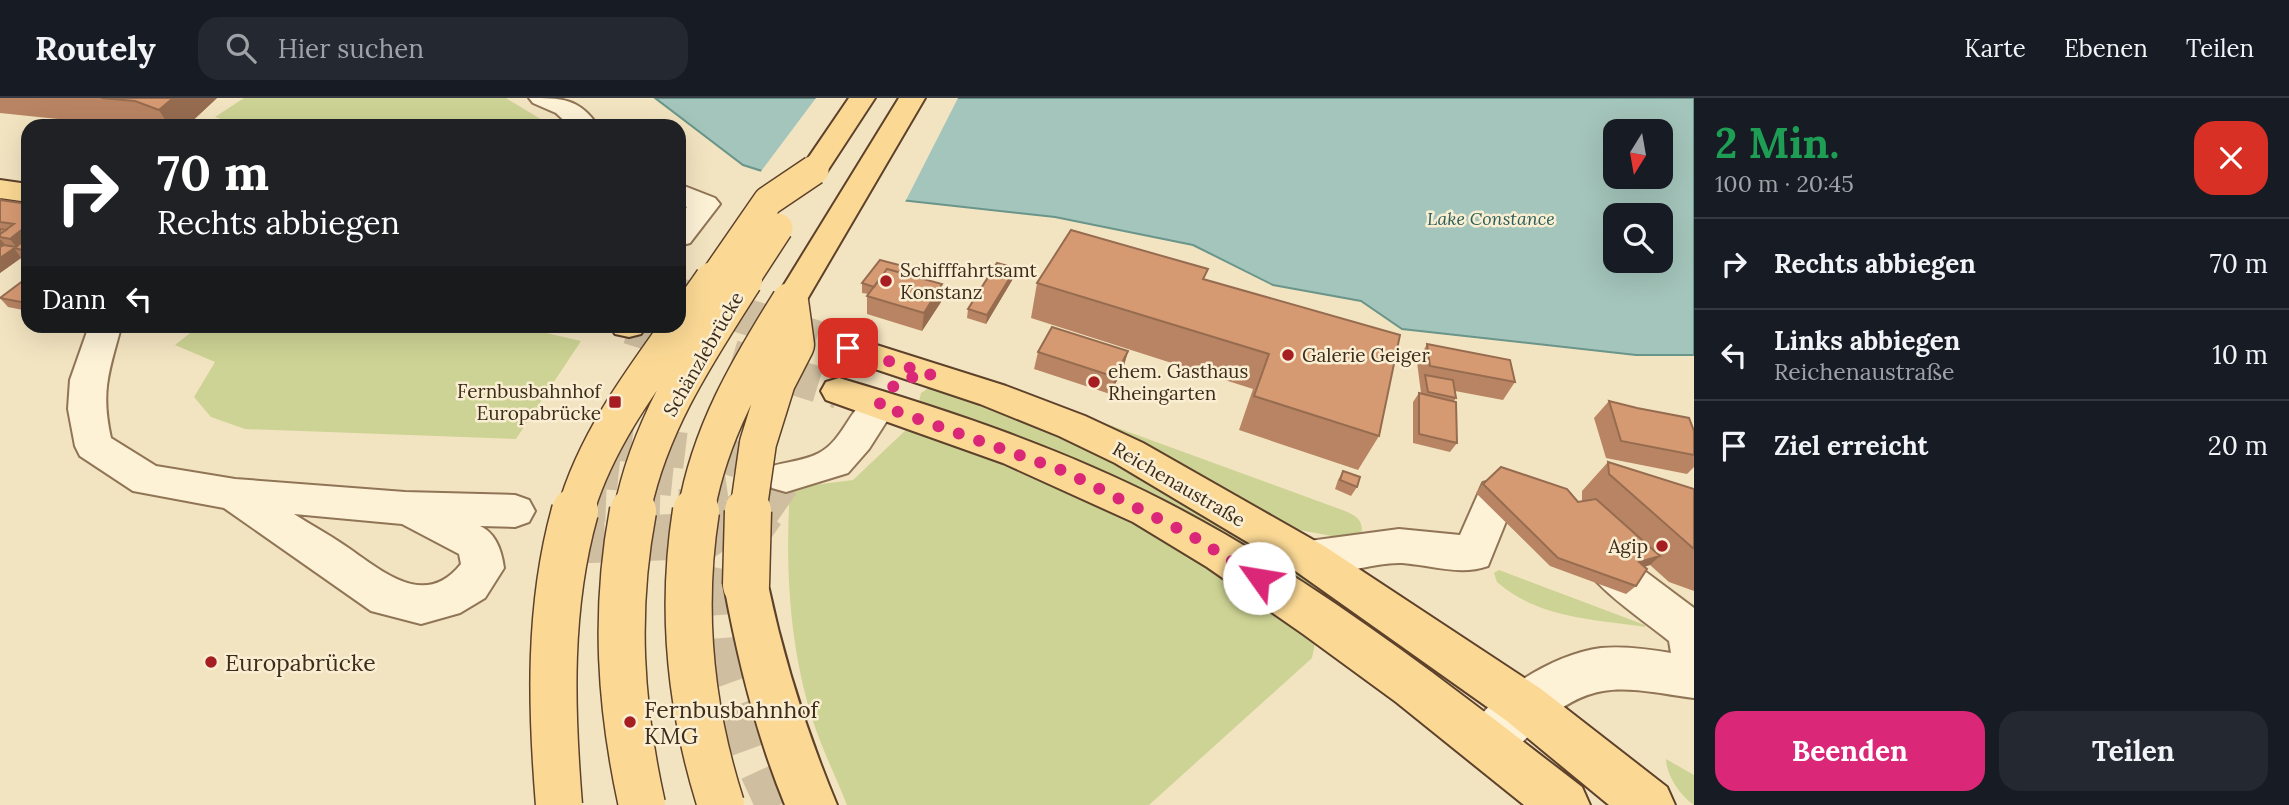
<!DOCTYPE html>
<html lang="de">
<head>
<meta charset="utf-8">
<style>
	:root { --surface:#171b24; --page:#242831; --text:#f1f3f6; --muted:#9ea1a6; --line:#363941; --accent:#db2777 }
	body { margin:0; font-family:Lora,serif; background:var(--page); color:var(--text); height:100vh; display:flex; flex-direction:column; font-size:26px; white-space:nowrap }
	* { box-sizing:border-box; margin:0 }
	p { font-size:23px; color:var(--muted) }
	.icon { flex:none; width:38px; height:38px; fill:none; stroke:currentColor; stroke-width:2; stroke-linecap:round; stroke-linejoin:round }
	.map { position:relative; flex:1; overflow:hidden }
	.drawer { display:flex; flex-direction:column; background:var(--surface); width:595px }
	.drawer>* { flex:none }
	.guide { position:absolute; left:21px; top:21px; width:665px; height:214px; border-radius:21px; box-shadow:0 7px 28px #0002; background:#202124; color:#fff; overflow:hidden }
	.needle { width:46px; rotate:191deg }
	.controls { position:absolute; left:1603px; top:21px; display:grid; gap:14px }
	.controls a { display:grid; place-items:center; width:70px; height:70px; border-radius:14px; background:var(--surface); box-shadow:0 7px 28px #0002; font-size:35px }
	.pin { position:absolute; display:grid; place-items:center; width:60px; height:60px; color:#fff; margin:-30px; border-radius:14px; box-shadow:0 4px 10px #0006 }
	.me { position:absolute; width:77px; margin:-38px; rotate:302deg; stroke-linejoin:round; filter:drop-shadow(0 0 5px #0008) }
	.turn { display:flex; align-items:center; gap:24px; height:147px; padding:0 21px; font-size:32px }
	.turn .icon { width:91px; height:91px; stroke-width:2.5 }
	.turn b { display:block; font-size:49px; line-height:60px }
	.then { display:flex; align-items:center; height:66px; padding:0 21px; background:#0003; gap:14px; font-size:26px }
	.round { display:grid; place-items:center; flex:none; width:74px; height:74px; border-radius:21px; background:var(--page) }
	.headline { display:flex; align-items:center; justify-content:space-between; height:119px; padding:0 21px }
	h1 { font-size:42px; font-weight:700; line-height:52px; color:#1e9e55 }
	.button { display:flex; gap:14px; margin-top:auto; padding:14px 21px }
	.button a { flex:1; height:80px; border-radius:21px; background:var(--accent); color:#fff; font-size:28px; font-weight:700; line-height:80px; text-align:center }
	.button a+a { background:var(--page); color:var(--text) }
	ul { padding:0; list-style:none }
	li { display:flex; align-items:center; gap:21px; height:91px; padding:0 21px; border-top:2px solid var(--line) }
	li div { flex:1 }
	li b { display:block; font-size:26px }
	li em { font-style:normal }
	header { display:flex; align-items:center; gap:42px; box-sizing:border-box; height:98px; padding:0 35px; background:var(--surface); border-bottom:2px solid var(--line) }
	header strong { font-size:33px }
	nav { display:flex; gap:38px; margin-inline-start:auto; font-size:24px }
	.search { width:490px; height:63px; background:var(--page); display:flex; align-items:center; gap:18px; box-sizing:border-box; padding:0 24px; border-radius:21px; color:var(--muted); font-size:26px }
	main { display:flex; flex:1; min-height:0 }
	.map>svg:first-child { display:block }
	.green { fill:#cdd394 }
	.water { fill:#a4c5bb; stroke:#6a958a; stroke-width:2; fill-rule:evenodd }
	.pier { fill:#f3e4c1 }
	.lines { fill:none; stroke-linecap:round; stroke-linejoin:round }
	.minor-tunnel-far1 { stroke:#cfbfa0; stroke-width:36; stroke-dasharray:36 18; stroke-linecap:butt }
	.minor-tunnel { stroke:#cfbfa0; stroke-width:46; stroke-dasharray:46 23; stroke-linecap:butt }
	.major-tunnel { stroke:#cfbfa0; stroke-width:36; stroke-dasharray:36 18; stroke-linecap:butt }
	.minor-casing { stroke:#907456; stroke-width:4 }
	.major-casing { stroke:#5d412b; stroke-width:4 }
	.minor { fill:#fdf1d6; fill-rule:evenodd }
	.major { fill:#fbd995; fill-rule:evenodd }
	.major-bridge-far2-casing { stroke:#5d412b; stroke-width:32; stroke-linecap:butt }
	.major-bridge-far1-casing { stroke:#5d412b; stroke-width:39; stroke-linecap:butt }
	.major-bridge-casing { stroke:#5d412b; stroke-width:49; stroke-linecap:butt }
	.major-bridge-far2 { stroke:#fbd995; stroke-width:29 }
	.major-bridge-far1 { stroke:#fbd995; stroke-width:36 }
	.major-bridge { stroke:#fbd995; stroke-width:46 }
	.wall { fill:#b88463 }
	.shaded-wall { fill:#966c50 }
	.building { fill:#d69a73; stroke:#966c50; stroke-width:2 }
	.route { stroke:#db2777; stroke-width:12; stroke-dasharray:0 21.6 }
	.poi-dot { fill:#a61e22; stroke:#faeed2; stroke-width:2.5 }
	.labels { text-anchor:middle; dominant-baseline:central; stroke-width:5; stroke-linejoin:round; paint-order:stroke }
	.far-water-label { font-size:18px; font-style:italic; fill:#2a5f5b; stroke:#faeed2 }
	.poi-label { font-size:19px; fill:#3d2c1c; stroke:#faeed2; text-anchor:start }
	.street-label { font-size:19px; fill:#3d2c1c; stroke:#faeed2 }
	.near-poi-label { font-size:23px; fill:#3d2c1c; stroke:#faeed2; text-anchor:start }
</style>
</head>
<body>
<header>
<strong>Routely</strong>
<div class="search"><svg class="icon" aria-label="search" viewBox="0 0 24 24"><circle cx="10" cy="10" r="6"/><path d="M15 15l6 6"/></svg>Hier suchen</div>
<nav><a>Karte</a><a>Ebenen</a><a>Teilen</a></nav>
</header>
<main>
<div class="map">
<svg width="1694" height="707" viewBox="0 0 1694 707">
	<rect width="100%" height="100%" fill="#f3e4c1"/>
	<!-- green -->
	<path class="green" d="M244,0H506L552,28H243L215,19Z
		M199,228H516L581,243L516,341L245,331L211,319L194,299L215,264L175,247Z
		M927,291C945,291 966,302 983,308C1115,352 1233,433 1350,508L1343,516L919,304L921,295Z
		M1063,310L1345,413C1356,418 1362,421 1362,433L1349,439H1337L1289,430Z
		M908,330C979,357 1053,382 1121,417C1189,451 1252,498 1316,540L1312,560L1149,707H847C836,679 822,651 813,623C789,548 785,468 790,390L853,382Z
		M1499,472L1645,527V529C1593,521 1539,521 1497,484L1494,475Z
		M1666,661L1694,677V707C1680,697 1667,679 1666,661Z"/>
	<!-- water -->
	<path class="water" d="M655,0H1694V257H1636L1402,231L1361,203L1273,187L1193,147L1055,119L828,94L743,67ZM1615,33H1661V79H1615ZM1615,117H1661V163H1615Z"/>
	<!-- pier -->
	<path class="pier" d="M816,0H958L904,106L828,97L759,76Z"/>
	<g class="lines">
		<!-- minor-tunnel-far1 -->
		<path class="minor-tunnel-far1" d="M596,342L727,358L744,364
			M583,371L720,385L735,383
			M570,405L708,410L725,403
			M736,415L762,396
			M761,415L786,379"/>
		<!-- minor-tunnel -->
		<path class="minor-tunnel" d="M762,413L730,459L720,512L724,566L761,668L779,707
			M559,443L705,438L739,413"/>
		<!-- major-tunnel -->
		<path class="major-tunnel" d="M679,198L848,250
			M629,228L839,293"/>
		<defs>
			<path id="minor" d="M529,0C561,0 579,0 598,28H570L556,15L533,5Z
				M679,86L715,100L720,106L690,145L679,148V119L687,109L679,106Z
				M89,228H117L120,233C108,276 101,295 111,340L156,368L235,381L405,394L515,397L529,402L535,413L529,424L515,429L480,428C496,435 502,454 504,470L485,500L460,515L421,526L371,513L224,410L133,393L80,358L75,348L68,311L70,282ZM294,416L402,426L459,456L461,466C424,513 380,471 344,447C328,436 311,427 294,416Z
				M879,294L892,298L897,307L869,351L848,375L786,394L772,390L766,379L772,368C787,364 806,362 819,355C846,341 851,302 879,294Z
				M1497,381L1511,385L1517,396L1488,468C1460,478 1430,467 1402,465C1366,464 1329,484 1294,472L1288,460L1294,448L1309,443L1399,431L1460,437L1483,385Z
				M1595,436L1610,441L1642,471L1694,510V600C1626,591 1594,578 1538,629C1521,644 1510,660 1488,668L1471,662L1463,645C1483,599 1552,556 1601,550C1624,548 1648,551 1671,555L1669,543C1637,517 1593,490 1574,453L1580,441Z"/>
			<path id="major" d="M849,0H875L824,78L814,80L804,78L800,72Z
				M899,0H925L802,210L790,213L778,210L774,203Z
				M0,82L28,86V104L0,100Z
				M610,228H646L641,236L629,239L615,236Z
				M848,238L1006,288L1085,318L1143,345L1324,448L1541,591L1667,689L1675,707H1609L1507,623L1294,472L1115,365L1059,338L980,306L836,258L831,250L836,242Z
				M839,280C948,312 1060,350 1162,402C1311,478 1450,587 1582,689L1590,707H1524L1396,604L1303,536L1207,469L1133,424L1003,365L826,302L821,293L826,284Z
				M746,469L761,474L768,487C784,563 807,635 837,707H785C756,636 738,563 724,487L731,474Z"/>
		</defs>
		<!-- minor casing -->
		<use href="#minor" class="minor-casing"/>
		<!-- major casing -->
		<use href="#major" class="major-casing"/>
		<!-- minor -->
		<use href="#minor" class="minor"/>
		<!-- major -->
		<use href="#major" class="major"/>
		<defs>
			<path id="major-bridge-far2" d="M712,184L768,103L814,72
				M743,184L778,130"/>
			<path id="major-bridge-far1" d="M575,415C599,329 663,255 713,182
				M632,415C648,329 698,254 744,182
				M696,415C709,336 748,270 790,203
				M748,415L758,345L777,284L796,247L790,203"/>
			<path id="major-bridge" d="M633,413C614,513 620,608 642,707
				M696,413C680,514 690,610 721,707
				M746,487L748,413
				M559,707C551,609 548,509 575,413"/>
		</defs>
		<!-- major-bridge-far2 casing -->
		<use href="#major-bridge-far2" class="major-bridge-far2-casing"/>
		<!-- major-bridge-far1 casing -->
		<use href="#major-bridge-far1" class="major-bridge-far1-casing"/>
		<!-- major-bridge casing -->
		<use href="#major-bridge" class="major-bridge-casing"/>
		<!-- major-bridge-far2 -->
		<use href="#major-bridge-far2" class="major-bridge-far2"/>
		<!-- major-bridge-far1 -->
		<use href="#major-bridge-far1" class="major-bridge-far1"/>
		<!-- major-bridge -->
		<use href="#major-bridge" class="major-bridge"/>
	</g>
	<!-- wall -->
	<path class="wall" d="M0,0H217L187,28H125L0,15Z
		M0,100L3,103L28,106V161L21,160L0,175Z
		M1208,171L1204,181L1379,338L1358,372L1239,332L1253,291L1031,220L1037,185Z
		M906,176L942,186L941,204L922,233L867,216V198L869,196L862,195V185Z
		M28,179V213L8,209L0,200Z
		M1014,179L986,226L967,220L968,211Z
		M1427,246L1515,284L1503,302L1455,293L1456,300L1454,303L1457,345L1450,354L1413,345V304L1419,295H1421L1417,264Z
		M1128,253L1123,271L1110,296L1034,271L1038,254Z
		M1609,303L1637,310L1694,333V369L1687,376L1606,360L1594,320Z
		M1608,364L1694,391V493L1669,484L1650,467L1644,469L1636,488L1626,496L1550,468L1476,395L1483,386L1578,404L1582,403V393Z
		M1343,373L1357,389L1351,398L1335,391L1338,382Z"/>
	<!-- shaded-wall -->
	<path class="shaded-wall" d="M173,0H217L187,28H169L159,12Z
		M25,129L28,133V154L27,153L18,151L10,141Z
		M0,142L9,154L14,150L21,160L0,175Z
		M1016,170L1014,179L986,226L987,217Z
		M942,186L941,204L922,233L924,215Z
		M28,199V212L21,204Z
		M1128,253L1123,271L1110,296L1115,279Z
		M1660,458L1650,467L1629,473L1639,464Z"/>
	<!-- building -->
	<path class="building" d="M101,0H173L159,12L135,3Z
		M0,102L28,106V130L25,129L10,141L0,139V136L14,126L0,124Z
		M0,131L6,132L0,136Z
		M1071,132L1208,171L1203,181L1400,237L1379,338L1254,298L1269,256L1037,185Z
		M28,140V152L27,153L14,150Z
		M0,142L4,147L16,149L0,160V149L4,147Z
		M880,162L907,169L902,175L887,171L874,189L862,185Z
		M997,165L1016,170L987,217L968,211Z
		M887,171L942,186L924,215L867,198Z
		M28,179V199L21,204L0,200Z
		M1052,229L1128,253L1115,279L1038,254Z
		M1427,246L1510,262L1515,284L1430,268Z
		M1425,277L1453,282L1456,300L1428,294Z
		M1419,295L1456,304L1457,345L1419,336Z
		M1609,303L1637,310L1689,320L1694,333V357L1621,343Z
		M1608,364L1694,391V451L1609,376Z
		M1501,369L1567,391L1578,404L1596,401L1660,458L1639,464L1647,471L1636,488L1558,460L1483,386Z
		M1343,373L1360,379L1357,389L1340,382Z"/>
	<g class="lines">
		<!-- route -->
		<path class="route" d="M848,250L932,277C905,278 893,283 879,307L1064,373L1189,436L1259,480"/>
	</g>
	<!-- markers -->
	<g class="poi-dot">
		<circle cx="886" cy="183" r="7"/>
		<circle cx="1288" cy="257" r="7"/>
		<circle cx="1094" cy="284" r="7"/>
		<rect x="608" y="297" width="14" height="14" rx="3.5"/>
		<circle cx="1662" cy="448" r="7"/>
		<circle cx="211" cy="564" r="7"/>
		<circle cx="630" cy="624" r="7"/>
	</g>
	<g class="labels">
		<!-- far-water labels -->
		<g class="far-water-label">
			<text x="1491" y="120">Lake Constance</text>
		</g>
		<!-- poi labels -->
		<g class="poi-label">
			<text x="900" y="172">Schifffahrtsamt<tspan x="900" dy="22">Konstanz</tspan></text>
			<text x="1302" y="257">Galerie Geiger</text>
			<text x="1108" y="273">ehem. Gasthaus<tspan x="1108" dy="22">Rheingarten</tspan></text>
			<text x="601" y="293" text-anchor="end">Fernbusbahnhof<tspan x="601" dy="22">Europabrücke</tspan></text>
			<text x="1648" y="448" text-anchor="end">Agip</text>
		</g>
		<!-- street labels -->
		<g class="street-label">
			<text transform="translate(703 256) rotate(-60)">Schänzlebrücke</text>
			<text transform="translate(1179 386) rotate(30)">Reichenaustraße</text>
		</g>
		<!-- near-poi labels -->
		<g class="near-poi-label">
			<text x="225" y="564">Europabrücke</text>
			<text x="644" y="611">Fernbusbahnhof<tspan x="644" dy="26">KMG</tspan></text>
		</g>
	</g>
</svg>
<div class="controls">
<a><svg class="needle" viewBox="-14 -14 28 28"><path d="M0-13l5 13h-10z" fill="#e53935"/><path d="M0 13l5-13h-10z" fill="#9ea1a6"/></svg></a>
<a><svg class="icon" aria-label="search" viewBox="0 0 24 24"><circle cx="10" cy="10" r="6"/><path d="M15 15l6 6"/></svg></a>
</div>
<div class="pin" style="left:848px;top:250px;background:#d93025"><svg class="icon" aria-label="arrive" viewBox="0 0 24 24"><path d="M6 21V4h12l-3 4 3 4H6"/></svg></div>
<svg class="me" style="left:1259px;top:480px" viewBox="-20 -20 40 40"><circle r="19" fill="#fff"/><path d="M0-13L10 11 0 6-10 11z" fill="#db2777"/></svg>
<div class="guide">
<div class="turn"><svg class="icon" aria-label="right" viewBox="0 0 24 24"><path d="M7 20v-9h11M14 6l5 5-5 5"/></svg><div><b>70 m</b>Rechts abbiegen</div></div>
<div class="then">Dann<svg class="icon" aria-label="left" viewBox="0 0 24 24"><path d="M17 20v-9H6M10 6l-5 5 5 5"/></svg></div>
</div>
</div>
<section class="drawer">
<div class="headline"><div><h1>2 Min.</h1><p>100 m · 20:45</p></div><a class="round" style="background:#d93025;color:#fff"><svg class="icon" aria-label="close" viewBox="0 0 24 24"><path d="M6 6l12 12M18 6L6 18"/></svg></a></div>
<ul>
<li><svg class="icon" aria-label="right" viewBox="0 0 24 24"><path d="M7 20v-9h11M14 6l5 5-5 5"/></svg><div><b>Rechts abbiegen</b></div><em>70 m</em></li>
<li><svg class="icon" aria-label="left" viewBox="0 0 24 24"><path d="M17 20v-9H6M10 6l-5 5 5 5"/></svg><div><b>Links abbiegen</b><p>Reichenaustraße</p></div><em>10 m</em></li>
<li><svg class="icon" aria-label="arrive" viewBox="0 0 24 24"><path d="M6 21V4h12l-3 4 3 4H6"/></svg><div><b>Ziel erreicht</b></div><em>20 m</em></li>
</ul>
<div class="button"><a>Beenden</a><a>Teilen</a></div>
</section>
</main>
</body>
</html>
